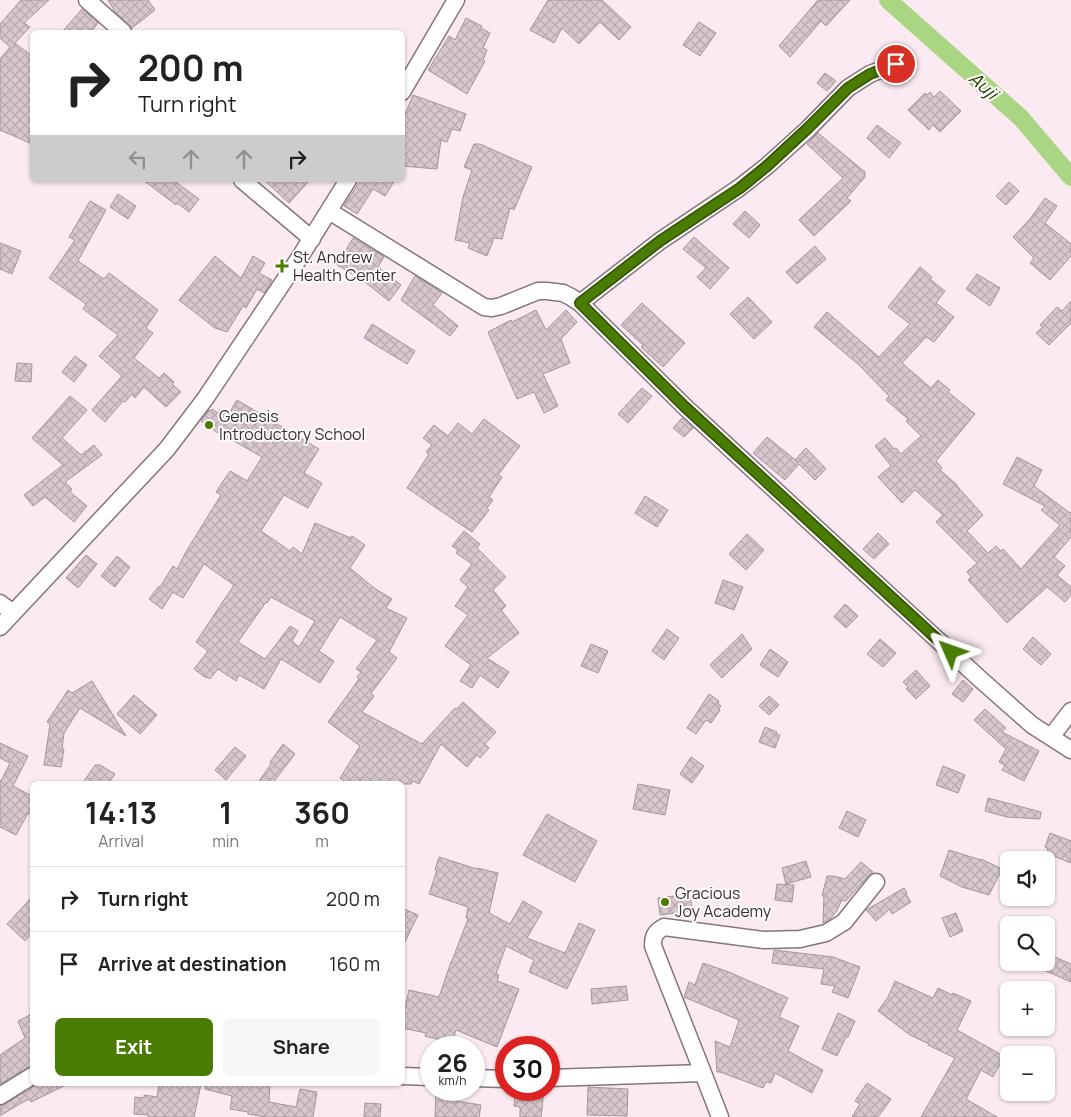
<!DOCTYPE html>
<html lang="en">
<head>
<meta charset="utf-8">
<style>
	:root { --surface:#fff; --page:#f6f6f6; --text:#222; --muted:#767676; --line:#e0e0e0; --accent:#4a7b03 }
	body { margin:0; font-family:Manrope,sans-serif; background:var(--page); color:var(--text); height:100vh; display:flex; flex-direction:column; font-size:19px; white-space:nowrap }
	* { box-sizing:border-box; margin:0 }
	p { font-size:16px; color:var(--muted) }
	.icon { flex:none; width:28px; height:28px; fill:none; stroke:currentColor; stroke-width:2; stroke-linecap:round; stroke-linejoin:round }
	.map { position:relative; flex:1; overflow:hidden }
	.sheet { position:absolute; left:30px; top:781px; width:375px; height:305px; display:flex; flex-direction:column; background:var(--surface); border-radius:8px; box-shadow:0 1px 4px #0004 }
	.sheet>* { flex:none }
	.guide { position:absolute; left:30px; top:30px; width:375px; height:152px; border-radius:8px; box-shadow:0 1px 4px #0004; background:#fff; color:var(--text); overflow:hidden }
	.controls { position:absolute; left:1000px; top:851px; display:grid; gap:10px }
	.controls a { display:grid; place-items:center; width:55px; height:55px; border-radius:8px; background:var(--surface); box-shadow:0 1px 4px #0004; font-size:25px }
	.speed { position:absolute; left:420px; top:1036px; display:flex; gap:10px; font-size:25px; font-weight:700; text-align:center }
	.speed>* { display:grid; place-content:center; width:65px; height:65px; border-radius:50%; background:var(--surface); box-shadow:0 1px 4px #0004; line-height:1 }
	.speed small { font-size:12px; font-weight:400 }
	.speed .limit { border:8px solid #d22; background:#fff; color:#111 }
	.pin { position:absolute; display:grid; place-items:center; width:42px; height:42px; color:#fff; margin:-21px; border:2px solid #fff; border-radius:50%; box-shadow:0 1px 5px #0007 }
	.me { position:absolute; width:55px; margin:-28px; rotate:313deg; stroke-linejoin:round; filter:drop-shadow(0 0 4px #0008) }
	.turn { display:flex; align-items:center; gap:18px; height:105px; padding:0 25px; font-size:22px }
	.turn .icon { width:65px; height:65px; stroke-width:2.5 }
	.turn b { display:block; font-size:35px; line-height:42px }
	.lanes { display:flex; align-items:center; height:48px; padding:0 25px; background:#0003; justify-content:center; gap:25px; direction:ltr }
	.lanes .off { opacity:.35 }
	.eta { display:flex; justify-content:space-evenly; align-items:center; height:85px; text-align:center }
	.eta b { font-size:30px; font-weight:700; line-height:35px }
	.action { display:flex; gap:10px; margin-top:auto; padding:10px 25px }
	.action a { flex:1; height:58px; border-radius:8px; background:var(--accent); color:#fff; font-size:20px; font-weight:700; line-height:58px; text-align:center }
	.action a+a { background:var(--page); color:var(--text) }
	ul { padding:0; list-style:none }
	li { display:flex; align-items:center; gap:15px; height:65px; padding:0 25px; border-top:1px solid var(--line) }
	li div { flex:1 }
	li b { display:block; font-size:19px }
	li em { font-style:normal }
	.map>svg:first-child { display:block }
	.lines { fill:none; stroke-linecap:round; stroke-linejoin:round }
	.canal { stroke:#aad684; stroke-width:18 }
	.building { fill:url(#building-cross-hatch); stroke:#a6969c; fill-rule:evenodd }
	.minor-casing { stroke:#85757c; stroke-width:19 }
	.minor { stroke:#fff; stroke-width:16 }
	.route-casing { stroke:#305002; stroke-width:12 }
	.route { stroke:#4a7b03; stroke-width:9 }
	.poi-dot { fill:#4a7b03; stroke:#fffbfd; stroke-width:2 }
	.labels { text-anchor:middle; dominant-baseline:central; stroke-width:4; stroke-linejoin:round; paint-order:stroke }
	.poi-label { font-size:16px; fill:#362f32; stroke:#fffbfd; text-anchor:start }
	.water-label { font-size:18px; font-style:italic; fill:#233e01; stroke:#fffbfd }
</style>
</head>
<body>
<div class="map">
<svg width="1071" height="1117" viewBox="0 0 1071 1117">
	<defs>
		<pattern id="building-cross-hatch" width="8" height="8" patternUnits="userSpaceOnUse" patternTransform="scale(1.25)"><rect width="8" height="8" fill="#d8c7ce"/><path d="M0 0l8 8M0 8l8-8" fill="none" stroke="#baabb1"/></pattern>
	</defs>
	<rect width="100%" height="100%" fill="#fbeaf1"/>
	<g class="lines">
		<!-- canal -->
		<path class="canal" d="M888,0L1021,118L1071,177"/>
	</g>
	<!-- building -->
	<path class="building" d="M21,0H49L24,23L30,27L15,43L32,56V144L0,130V59L10,47L0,38V24Z
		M108,0H148L155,10L132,28L130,25L115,12Z
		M548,0H602L631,27L619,40L600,22L579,44L562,28L554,43L530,30Z
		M818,0H850L826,26L821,21L790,57L779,46Z
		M82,9L98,23L91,32H62Z
		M466,18L482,26L481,28L490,33L483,48L487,50L483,60L485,61L467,94L428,70L449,36L455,40Z
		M699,22L716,33L700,56L683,45Z
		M825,73L836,81L827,91L817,83Z
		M940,91L961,111L940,132L933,125L929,130L908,110L925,93L927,95L930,92L934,97Z
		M413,95L466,114L460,131L452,129L447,142L441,140L437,169L402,166V122Z
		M877,125L901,143L889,158L867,138Z
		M818,133L865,172V177L847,198L851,201L814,236L799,220L843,178L807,144Z
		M474,144H480L532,167L514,210L510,208L502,239L494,238L487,256L468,248L470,243L455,240L463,197L472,170L464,167Z
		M143,180H173L199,199L189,212L177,203L176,205Z
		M264,180H310L289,203Z
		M358,180H395L385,196L373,189L357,214L344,206L360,181Z
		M1009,182L1019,191L1006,205L996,196Z
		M118,194L136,206L128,219L110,207Z
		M1045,198L1057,206L1045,223L1071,244V256L1050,280L1030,263L1034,258L1013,237L1030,219Z
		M90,201L106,210L78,261L104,279L109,273L158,310L146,328L153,333L134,358L159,378L164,373L174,382L172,384L181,392L166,407L144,387L135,398L132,394L125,402L123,401L105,422L92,410L122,376L99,356L118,335L83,309L86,304L49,278L75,240L69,237Z
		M745,211L760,225L749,238L733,224Z
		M694,237L729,268L710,289L697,277L706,268L683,249Z
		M353,238L384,257L378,267L401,285L389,301L361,279L337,265Z
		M0,243L21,251L12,274L0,269Z
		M815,246L826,259L797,284L786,272Z
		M215,256L241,278L253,256L265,263L259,273L272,280L264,293L257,289L246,308L243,306L227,332L215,328L179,300Z
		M920,267L932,277L930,279L945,291L936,303L954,317L934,342L926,337L902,363L931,388L938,380L950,390L948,392L975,414L936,461L942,468L940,470L957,485V486L983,515L967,531L988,553L996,546L1001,551L1003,549L1021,569L1060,525L1041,510L1045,506L1003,484L1017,457L1042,470L1034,486L1070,513L1071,512V537L1054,557L1065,566L1057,575L1071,587V595L1065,602L1047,587L1007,623L968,580L971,577L967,572L977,563L936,522L943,515L915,490L902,503L878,477L891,466L875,446L885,438L894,449L896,448L901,454L921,436L906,421L908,419L886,400L889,396L859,365L814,327L827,312L879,357L910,324L888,307Z
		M977,274L1000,288L990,306L966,289Z
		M415,276L442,293L433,305L458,326L450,336L401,300Z
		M748,297L772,322L754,339L730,314Z
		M1071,301V323L1049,345L1036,333L1043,327L1040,325L1057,307L1062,311Z
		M642,303L685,343L663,367L641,347L643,345L621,325Z
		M536,310L546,330L566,310L577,322L561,339L570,363L543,374L558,406L544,413L534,392L517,399L488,332L511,320L512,322Z
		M372,324L415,351L407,364L364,338Z
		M75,356L87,365L74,382L62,372Z
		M17,363L32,364L31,382L15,381Z
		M642,388L652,396L628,423L618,414Z
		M70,396L87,410L62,438L81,455L94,445L102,455L65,482L72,489L70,492L87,506L74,522L45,497L33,506L24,495L63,465L32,438Z
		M237,400L319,449L304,473L322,483L308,508L284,495L261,531L290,551L293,547L302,554L315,523L351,538L352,536L365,545L350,568L374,588L392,599L386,608L407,618L389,652L397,658L373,691L371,694L374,696L362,712L422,744L455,708L457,709L463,702L496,732L485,744L489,748L480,758L477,755L467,767L441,744L419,784L413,781L411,784H349L340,778L360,746L328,722L359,679L357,677L361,672L356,669L377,640L340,617L319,651L334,661L320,683L281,659L264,689L239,675L236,681L218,669L210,679L207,677L206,678L194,669L208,651L196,642L234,585L204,564L183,598L173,592L162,609L149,599L159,586L160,587L173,566L177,569L187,550L221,495L216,492L230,471L247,481L262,457L218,432V433L201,421L209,410L211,411L212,409L218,413L220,409L228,415ZM271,597L315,621L299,647L292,641L298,631L290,626L265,659L238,642L266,602L267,603Z
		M682,418L693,428L684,437L673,428Z
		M484,419L520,446L498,475L502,477L489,497L493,500L487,508L489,510L472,532L407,488L429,454L426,452L432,445L423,438L434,425L448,436L458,423L472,434Z
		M767,437L798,462L795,460L806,448L826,469L815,480L799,464L785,480L753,453Z
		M645,496L668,510L657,527L635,513Z
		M464,531L480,544L477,548L506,577L493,590L506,606L501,610L519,633L487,658L509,672L498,688L480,675L472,688L460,681L471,665L445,646L468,615L455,606L468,587L460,580L472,564L456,553L458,550L452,546Z
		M878,533L889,544L874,559L863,549Z
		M747,534L764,550L746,570L729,554Z
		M86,555L97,564L78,588L66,578Z
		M117,556L130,567L115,587L101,576Z
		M723,580L743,587L734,610L715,603Z
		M845,604L858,616L846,628L834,617Z
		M667,629L679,638L664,660L652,651Z
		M742,634L752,649L722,678L710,665Z
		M1033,637L1051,654L1041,665L1023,649Z
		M880,639L896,653L883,667L867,654Z
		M591,644L608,651L598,673L581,666Z
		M770,649L788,662L778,677L760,665Z
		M916,670L930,686L916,699L906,689L908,687L903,682Z
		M963,680L973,689L963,702L952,694Z
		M92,681L126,736L80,708L64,733L62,749H64L61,767L44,765L50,724L47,722L68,690L72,693Z
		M709,694L719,701L718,704L721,706L719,709L720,710L711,723L706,720L696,734L687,728Z
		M134,695L157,715L140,734L117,714Z
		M769,696L779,705L769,715L759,706Z
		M985,709L1006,728L1002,732L1039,751L1024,781L1002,770L1005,765L999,762L1006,749L974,720Z
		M765,727L777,732L776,734L780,735L775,748L759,742Z
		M0,743L28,756L13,786L32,796V815L28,813L16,835L0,827V780L1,781L10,763L0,758Z
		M283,744L295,754L272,784H257L271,764L270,762Z
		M235,747L246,756L226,780L215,770Z
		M691,757L704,766L692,783L680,774Z
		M95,765H100L115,774L108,784H82Z
		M943,766L965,775L958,793L936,785Z
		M638,784L670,790L665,815L633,809Z
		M988,798L1041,812L1040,819L1007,817L985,811Z
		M847,811L866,820L858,837L839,828Z
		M547,814L597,841L575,882L523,855Z
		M1050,833L1071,841V863L1046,853L1048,849L1045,847Z
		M949,850L981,860V859L1002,869L989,895L962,887L940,876Z
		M439,857L477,869V868L498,873L489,913L510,924L523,901L542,912L527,938L565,953L579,923L595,930L567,989L529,972L534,960L506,946L496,974L499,975L497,981L519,989L497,1047L456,1030L452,1043L425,1036L426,1033L402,1028V1021L409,990L439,997L451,962V963L468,919L466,918L468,907L429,894L437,870H435Z
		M806,861L811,877L786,884L782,868Z
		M861,862L873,872L868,876L846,901L842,900L836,912L831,918L823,923L824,896H822L827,876H833L845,879Z
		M777,884L794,885L792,902L775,900Z
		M904,888L907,893L906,894L911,902L892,914L890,909L876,921L866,910Z
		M690,894L692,911L660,915L658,898Z
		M32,897V933L25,941L7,924Z
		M402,908L418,915L402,948Z
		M956,913L963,931L950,937L942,918Z
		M774,950L833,957L860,967L848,998L832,992L835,986L821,984L824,969L772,963Z
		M1046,953L1071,964V982L1046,971Z
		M703,963L729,972L788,998L779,1017L799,1026L788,1051L823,1070L812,1093L775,1073L771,1083L766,1082L763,1088L720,1072H717L715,1041L730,1047L739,1020L684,997L689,982L695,985Z
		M895,981L933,998L938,988L952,995L953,993L971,1001L957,1030L1004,1056L993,1077L981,1070L966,1099L997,1117H921L955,1058L928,1045L929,1044L910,1035L878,1011L888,997Z
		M626,986L628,1000L592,1004L591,989Z
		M838,1013L855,1021L848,1037H846L837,1056L822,1049Z
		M32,1014V1066L27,1068L0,1084V1055L25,1038L18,1021Z
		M867,1083L891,1099L878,1117H852L860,1104L855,1101Z
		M38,1084H68L31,1102L29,1099L18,1105L0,1116V1106L5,1104Z
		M159,1084H201L194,1117H148L149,1115L134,1114L135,1097L144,1098V1095L157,1097Z
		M205,1084H270L269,1102L296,1107L300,1089L317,1092L313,1117H266L248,1114V1112L230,1109L232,1096L205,1089Z
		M588,1087L628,1089L627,1116L587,1115Z
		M436,1090H450V1100L481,1105L479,1117H435Z
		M516,1090H544L541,1117H520V1107L514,1106Z
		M365,1103L381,1104L380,1117H364Z"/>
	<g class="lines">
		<defs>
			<path id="minor" d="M87,0L123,32
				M402,92L456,0
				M242,180L312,239
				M329,211L484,307L492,308L501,306L538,291H547L563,293L571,297L580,303L684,406L980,679L1032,725L1071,750
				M580,303L660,241L739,188L767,166L808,129L848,88L870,74L896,64
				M0,603L13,613
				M0,627L167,449L205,399L298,260L348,180
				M1051,737L1071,711
				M703,1073L653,946C653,936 655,932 664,927L764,940L800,939L826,933L844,922L876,882
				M402,1076L431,1077
				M474,1078L506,1079
				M549,1078L703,1073L720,1117
				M0,1096L32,1076"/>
		</defs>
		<!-- minor casing -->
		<use href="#minor" class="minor-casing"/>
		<!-- minor -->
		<use href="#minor" class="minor"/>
	</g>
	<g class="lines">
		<defs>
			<path id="route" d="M896,64L870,74L848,88L808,128L767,166L740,188L660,241L580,303L684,406L951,652"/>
		</defs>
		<!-- route casing -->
		<use href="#route" class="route-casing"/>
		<!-- route -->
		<use href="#route" class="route"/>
	</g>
	<!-- markers -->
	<g class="poi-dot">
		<path d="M279.5 258.5h5v5h5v5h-5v5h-5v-5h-5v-5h5z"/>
		<circle cx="209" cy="425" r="5"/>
		<circle cx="665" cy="902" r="5"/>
	</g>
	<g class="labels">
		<!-- poi labels -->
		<g class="poi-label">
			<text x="293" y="257">St. Andrew<tspan x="293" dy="18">Health Center</tspan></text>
			<text x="219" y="416">Genesis<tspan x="219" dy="18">Introductory School</tspan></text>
			<text x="675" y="893">Gracious<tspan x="675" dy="18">Joy Academy</tspan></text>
		</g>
		<!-- water labels -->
		<g class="water-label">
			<text transform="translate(984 85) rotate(42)">Auji</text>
		</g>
	</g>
</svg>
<div class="controls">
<a><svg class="icon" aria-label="sound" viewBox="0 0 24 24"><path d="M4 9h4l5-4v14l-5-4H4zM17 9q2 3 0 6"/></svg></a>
<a><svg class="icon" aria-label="search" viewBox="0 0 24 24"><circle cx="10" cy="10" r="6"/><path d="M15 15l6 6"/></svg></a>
<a>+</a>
<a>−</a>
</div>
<div class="speed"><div>26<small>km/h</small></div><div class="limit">30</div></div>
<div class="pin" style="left:896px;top:64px;background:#d93025"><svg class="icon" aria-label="arrive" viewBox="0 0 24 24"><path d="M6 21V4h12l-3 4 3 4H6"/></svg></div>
<svg class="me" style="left:951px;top:652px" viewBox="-20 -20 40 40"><path d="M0-17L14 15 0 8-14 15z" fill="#4a7b03" stroke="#fff" stroke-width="4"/></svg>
<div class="guide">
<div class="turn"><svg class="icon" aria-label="right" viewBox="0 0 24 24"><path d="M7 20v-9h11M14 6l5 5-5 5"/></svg><div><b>200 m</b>Turn right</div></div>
<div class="lanes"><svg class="icon off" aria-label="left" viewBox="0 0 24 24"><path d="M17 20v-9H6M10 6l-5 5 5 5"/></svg><svg class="icon off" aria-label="ahead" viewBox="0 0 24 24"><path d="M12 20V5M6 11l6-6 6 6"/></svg><svg class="icon off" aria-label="ahead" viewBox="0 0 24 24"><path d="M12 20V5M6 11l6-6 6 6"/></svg><svg class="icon" aria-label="right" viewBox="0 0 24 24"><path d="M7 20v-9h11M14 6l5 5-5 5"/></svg></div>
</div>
<section class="sheet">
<div class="eta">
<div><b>14:13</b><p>Arrival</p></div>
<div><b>1</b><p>min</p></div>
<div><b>360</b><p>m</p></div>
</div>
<ul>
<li><svg class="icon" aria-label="right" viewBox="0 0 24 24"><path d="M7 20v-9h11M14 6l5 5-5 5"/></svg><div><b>Turn right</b></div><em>200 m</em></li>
<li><svg class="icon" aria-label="arrive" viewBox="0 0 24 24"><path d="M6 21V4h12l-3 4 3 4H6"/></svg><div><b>Arrive at destination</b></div><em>160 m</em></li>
</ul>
<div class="action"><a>Exit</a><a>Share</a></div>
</section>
</div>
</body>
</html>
